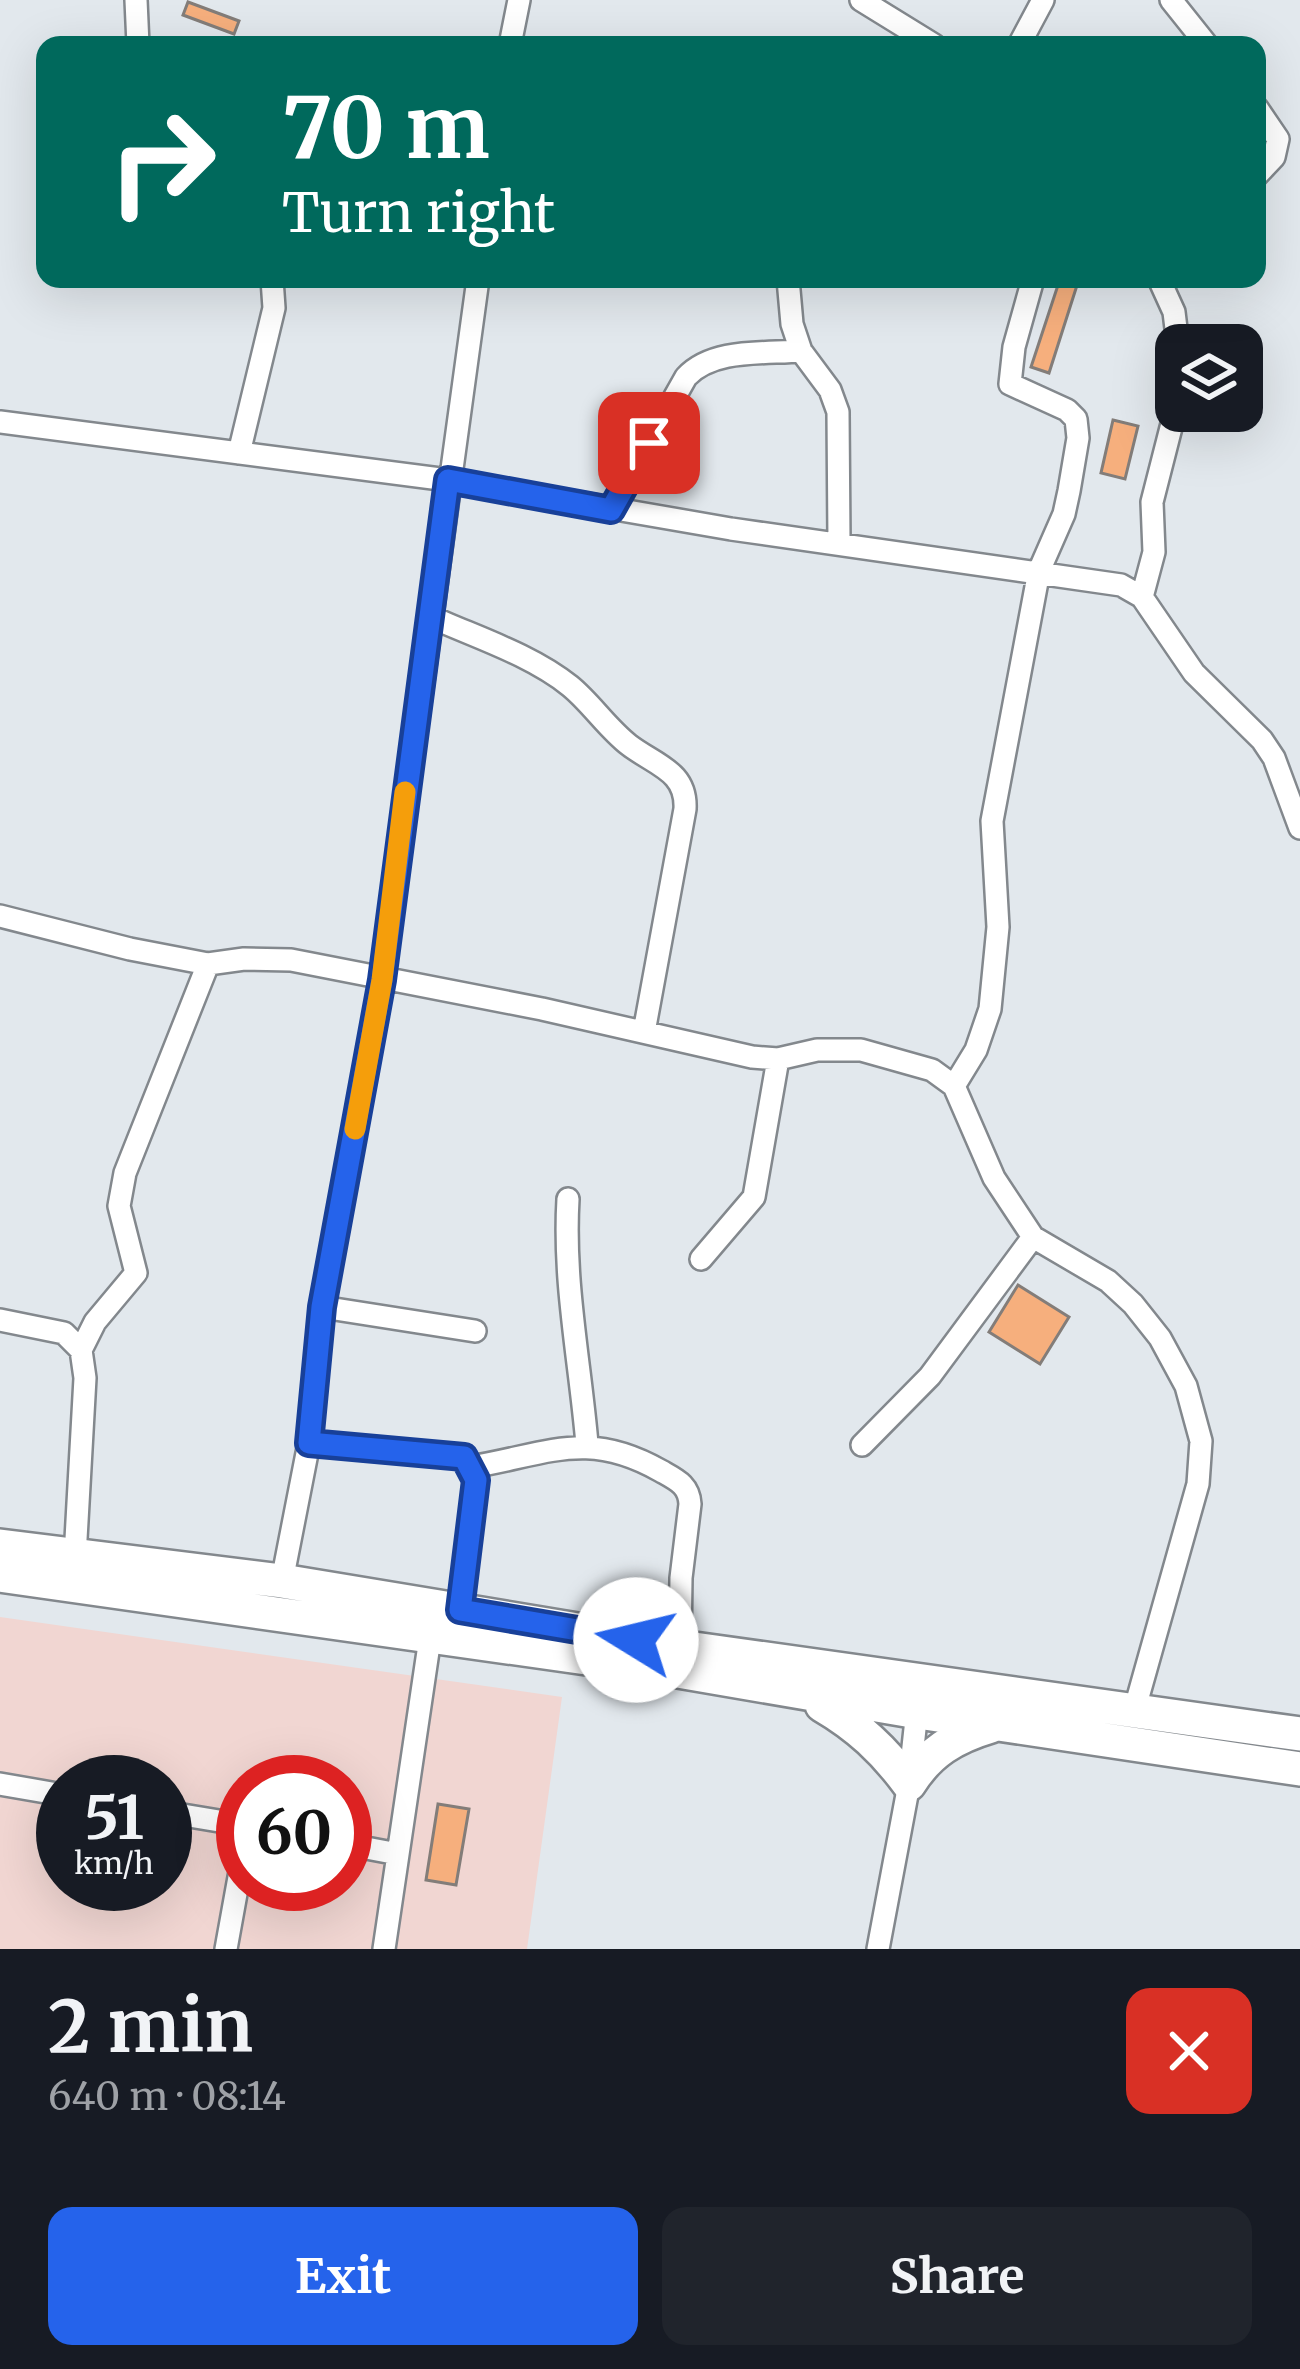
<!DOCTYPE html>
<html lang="en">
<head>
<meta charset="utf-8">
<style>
	:root { --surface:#171b24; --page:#20242c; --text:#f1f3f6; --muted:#9ea1a6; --accent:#2563eb }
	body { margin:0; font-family:Merriweather,serif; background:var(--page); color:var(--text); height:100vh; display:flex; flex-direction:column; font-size:45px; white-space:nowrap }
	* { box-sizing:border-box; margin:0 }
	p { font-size:39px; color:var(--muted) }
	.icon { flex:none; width:66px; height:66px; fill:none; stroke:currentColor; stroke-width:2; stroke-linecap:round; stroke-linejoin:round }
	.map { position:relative; height:1949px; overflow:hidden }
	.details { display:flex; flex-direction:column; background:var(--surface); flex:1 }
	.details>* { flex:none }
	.guide { position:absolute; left:36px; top:36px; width:1230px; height:252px; border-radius:24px; box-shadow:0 12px 48px #0002; background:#00695c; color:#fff; overflow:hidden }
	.tools { position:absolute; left:1155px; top:324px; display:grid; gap:24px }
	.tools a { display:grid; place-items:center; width:108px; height:108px; border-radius:24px; background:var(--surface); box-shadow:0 12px 48px #0002; font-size:60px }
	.speed { position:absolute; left:36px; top:1755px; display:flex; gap:24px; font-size:60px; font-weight:700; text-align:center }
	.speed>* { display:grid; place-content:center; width:156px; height:156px; border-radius:50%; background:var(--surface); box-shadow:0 12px 48px #0002; line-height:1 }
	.speed small { font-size:30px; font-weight:400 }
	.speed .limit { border:18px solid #d22; background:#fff; color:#111 }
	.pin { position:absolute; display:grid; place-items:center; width:102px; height:102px; color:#fff; margin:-51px; border-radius:24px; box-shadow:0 6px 18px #0006 }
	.me { position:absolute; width:132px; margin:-66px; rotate:279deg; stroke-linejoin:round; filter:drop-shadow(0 0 9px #0008) }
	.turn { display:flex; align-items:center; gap:42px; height:252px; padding:0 48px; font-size:54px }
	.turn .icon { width:156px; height:156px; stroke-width:2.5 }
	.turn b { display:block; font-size:84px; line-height:102px }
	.round { display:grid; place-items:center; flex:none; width:126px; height:126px; border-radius:24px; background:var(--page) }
	.headline { display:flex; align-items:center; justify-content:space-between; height:204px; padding:0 48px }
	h1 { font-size:72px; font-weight:700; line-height:90px }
	.action { display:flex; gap:24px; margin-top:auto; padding:24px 48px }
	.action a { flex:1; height:138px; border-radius:24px; background:var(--accent); color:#fff; font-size:48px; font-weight:700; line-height:138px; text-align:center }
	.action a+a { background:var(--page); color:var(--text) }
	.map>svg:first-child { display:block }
	.industrial { fill:#f1d6d2; fill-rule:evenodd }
	.building { fill:#f6af7d; stroke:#837d79; stroke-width:3 }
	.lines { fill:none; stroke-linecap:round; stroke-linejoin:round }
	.minor-casing { stroke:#83888d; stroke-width:26 }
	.primary-casing { stroke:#83888d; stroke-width:38 }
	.minor { stroke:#fff; stroke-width:21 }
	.primary { stroke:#fff; stroke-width:33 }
	.route-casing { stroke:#184099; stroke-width:30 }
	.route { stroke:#2563eb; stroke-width:21 }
	.slow { stroke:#f59e0b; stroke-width:21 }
</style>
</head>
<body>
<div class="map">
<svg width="1300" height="1949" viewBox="0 0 1300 1949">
	<rect width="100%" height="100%" fill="#e2e8ed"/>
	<!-- industrial -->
	<path class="industrial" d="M0,1617L562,1697L527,1949H0ZM63,1782H165V1884H63ZM243,1782H345V1884H243Z"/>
	<!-- building -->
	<path class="building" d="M188,2L239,21L234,34L183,15Z
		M1060,279H1079L1049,373L1031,367Z
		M1113,420L1138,426L1125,479L1101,473Z
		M1018,1285L1069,1317L1040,1364L989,1332Z
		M438,1804L469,1809L456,1885L426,1880Z"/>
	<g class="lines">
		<defs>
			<path id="minor" d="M136,0L138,45
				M861,0L934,45
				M1171,0L1207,45
				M510,45L519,0
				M1019,45L1043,0
				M1257,108L1278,139L1274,157L1257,175
				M788,279L792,324L801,351L830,390L838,412L839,542
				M1159,279L1174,312L1178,345
				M0,422L448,480L731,529L1121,585L1142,597L1194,673L1262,740L1274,758L1300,828
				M239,453L274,308L272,279
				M611,510L686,377C713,348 764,354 801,351
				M1142,597L1154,552L1152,502L1176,408
				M429,616C475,637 530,654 570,686C591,703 607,728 629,745C655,765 687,771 685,809L644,1032
				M0,916L130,949L208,964L244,959L291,960L542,1009L752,1057L778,1059L817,1050H861L932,1070L954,1086L994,1178L1033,1237L1108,1281L1133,1304L1160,1338L1186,1386L1201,1441L1198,1484L1135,1708
				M954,1086L976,1050L990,1009L998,927L992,821L1039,571L1064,514L1069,491L1078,438L1076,419L1067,410L1010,384L1014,347L1033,279
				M568,1199C563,1282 580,1362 587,1444
				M701,1259L754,1197L778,1059
				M322,1307L475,1331
				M0,1320L64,1333L81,1350L85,1378L75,1557
				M81,1350L95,1322L136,1273L119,1206L125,1173L208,964
				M309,1443L463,1458L476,1480L461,1610
				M862,1445L930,1376L1033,1237
				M471,1467C549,1454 587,1429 661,1471C677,1480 689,1485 690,1504L681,1578L680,1647
				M282,1581L309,1443L322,1307L382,980L478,279
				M0,1784L63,1795
				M165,1812L243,1825
				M345,1844L398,1854
				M226,1949L243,1855
				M384,1949L430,1638
				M878,1949L909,1784L918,1701"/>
			<path id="primary" d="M0,1546L282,1581L680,1647L1300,1734
				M0,1575L678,1671L918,1712L1300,1769
				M822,1705C858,1726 884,1750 909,1784C929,1752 954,1737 991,1726"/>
		</defs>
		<!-- minor casing -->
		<use href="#minor" class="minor-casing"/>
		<!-- primary casing -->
		<use href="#primary" class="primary-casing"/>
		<!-- minor -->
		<use href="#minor" class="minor"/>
		<!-- primary -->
		<use href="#primary" class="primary"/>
	</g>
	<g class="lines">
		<defs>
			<path id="route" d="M636,1640L460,1610L476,1480L464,1457L309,1443L322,1307L382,980L448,480L611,510L649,443"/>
		</defs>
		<!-- route casing -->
		<use href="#route" class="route-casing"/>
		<!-- route -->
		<use href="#route" class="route"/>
		<!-- slow -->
		<path class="slow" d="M355,1129L382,980L405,792"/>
	</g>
</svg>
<div class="tools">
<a><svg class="icon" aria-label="layers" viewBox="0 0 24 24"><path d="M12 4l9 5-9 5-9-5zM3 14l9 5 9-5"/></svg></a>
</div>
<div class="speed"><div>51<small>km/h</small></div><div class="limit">60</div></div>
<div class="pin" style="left:649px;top:443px;background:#d93025"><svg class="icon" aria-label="arrive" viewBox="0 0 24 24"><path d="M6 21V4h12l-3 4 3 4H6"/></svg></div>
<svg class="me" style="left:636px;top:1640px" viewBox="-20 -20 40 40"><circle r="19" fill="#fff"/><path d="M0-13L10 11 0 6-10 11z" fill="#2563eb"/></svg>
<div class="guide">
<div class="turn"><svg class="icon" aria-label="right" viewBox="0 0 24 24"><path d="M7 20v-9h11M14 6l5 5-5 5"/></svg><div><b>70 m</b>Turn right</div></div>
</div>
</div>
<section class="details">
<div class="headline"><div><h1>2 min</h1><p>640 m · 08:14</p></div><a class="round" style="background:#d93025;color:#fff"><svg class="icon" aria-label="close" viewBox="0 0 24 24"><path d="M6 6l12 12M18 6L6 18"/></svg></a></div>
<div class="action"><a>Exit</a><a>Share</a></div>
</section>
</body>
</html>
